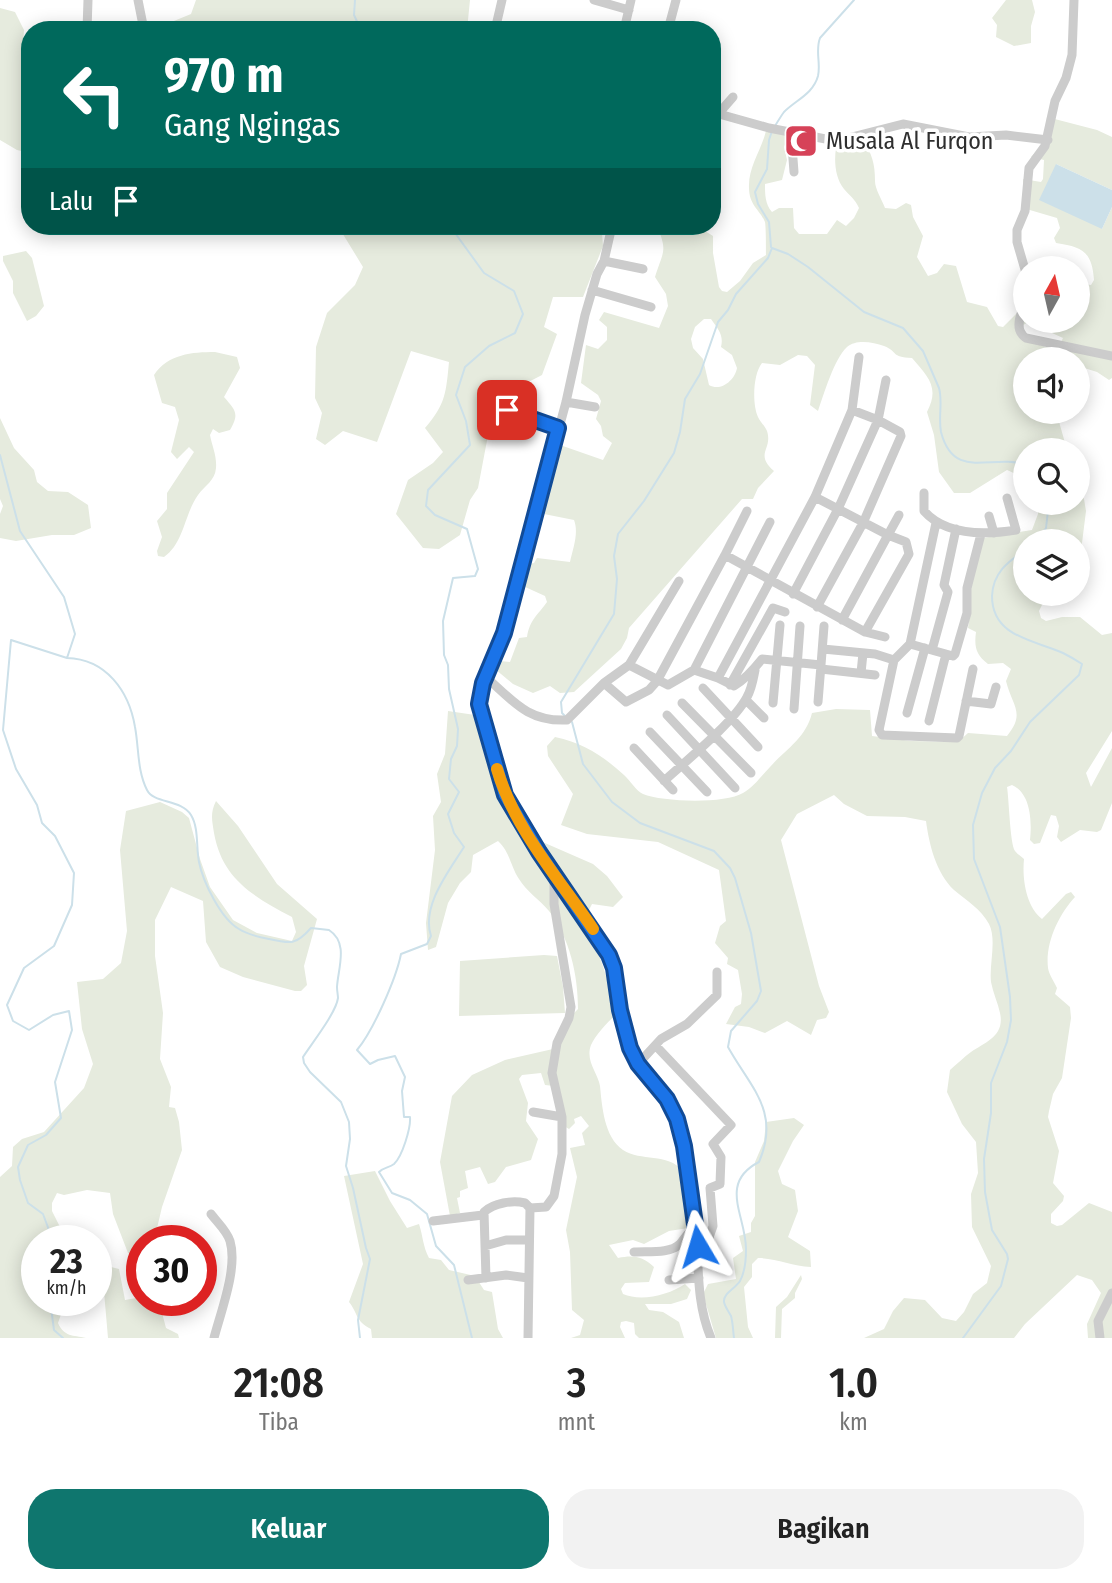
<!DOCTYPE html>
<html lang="id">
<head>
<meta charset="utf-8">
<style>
	:root { --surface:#fff; --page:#f2f2f2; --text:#222; --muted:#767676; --accent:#0f766e }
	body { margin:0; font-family:"Fira Sans Condensed",sans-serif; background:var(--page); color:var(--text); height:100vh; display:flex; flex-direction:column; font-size:26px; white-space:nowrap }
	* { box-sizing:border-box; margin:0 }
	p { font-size:23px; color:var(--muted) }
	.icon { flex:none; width:38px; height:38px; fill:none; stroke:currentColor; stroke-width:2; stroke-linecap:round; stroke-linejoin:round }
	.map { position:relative; height:1338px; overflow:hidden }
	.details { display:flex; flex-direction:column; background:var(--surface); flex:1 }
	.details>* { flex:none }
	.guide { position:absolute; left:21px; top:21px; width:700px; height:214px; border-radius:28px; box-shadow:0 4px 18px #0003; background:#00695c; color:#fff; overflow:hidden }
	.needle { width:46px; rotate:8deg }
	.tools { position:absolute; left:1013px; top:256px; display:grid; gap:14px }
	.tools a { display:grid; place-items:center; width:77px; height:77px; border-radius:50%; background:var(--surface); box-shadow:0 4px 18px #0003; font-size:35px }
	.speed { position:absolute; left:21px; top:1225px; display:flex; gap:14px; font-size:35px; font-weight:700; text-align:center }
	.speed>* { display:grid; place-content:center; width:91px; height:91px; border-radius:50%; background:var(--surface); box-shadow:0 4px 18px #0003; line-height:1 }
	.speed small { font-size:18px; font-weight:400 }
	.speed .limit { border:10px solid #d22; background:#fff; color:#111 }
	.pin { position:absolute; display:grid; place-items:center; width:60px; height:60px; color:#fff; margin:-30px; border-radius:14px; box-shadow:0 4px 10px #0006 }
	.me { position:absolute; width:77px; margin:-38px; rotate:353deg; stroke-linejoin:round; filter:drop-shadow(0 0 5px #0008) }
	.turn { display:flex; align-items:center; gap:24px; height:147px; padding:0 28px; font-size:32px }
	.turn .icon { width:91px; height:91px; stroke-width:2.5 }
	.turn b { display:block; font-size:49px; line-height:60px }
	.then { display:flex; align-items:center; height:66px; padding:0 28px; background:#0003; gap:14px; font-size:26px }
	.eta { display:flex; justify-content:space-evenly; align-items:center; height:119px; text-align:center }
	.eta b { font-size:42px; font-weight:600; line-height:49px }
	.primary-button { display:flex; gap:14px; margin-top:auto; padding:14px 28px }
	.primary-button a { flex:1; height:80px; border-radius:28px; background:var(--accent); color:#fff; font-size:28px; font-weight:600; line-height:80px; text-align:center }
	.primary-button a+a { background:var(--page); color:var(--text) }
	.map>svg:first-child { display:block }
	.green { fill:#e6ebde; fill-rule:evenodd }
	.water { fill:#cce0e9 }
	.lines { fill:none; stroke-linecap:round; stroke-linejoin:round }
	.stream { stroke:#cce0e9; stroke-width:2 }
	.minor { stroke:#ccc; stroke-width:9 }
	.route-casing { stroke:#114b97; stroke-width:18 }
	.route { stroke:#1a73e8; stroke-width:12 }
	.slow { stroke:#f59e0b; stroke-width:12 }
	.labels { text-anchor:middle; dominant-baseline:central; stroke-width:7; stroke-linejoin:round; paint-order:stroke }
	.poi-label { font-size:24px; fill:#2f2f2f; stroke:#fff; text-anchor:start }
</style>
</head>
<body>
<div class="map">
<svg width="1112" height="1338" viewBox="0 0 1112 1338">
	<rect width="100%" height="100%" fill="#fff"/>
	<!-- green -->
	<path class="green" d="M196,0H470L467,30H167L169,23L191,14Z
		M1006,0H1032L1035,12L1031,26V43L1014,46L996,37L997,25L992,18Z
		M0,8L15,12L24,30L23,44L30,46V153L17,150L0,140Z
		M1047,117L1097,130L1112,137V190L1056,164L1102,229L1112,207V378L1109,380L1097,372L1078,366V359H1026V411H1056L1067,450H1026L1025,478L1007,470L970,493H954L939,472L934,435L927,412C940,387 928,377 912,358C890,357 899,352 884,346C873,342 856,339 847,347C834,359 824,394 818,411L810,405L815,365L807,356L798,355L780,365L762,363C753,374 752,404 758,417C760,422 765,426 767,431C773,450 754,453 774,471L758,488L753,499H742L629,628L627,638L621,649L574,692L560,693L550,686L533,693L513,684L495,669L500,661L510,662L519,638L527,637C530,619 538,615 547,602L545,596L523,586L529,564L534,563L537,558L570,562C573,548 579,533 574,520L539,513L560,445L603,460L612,443L603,436L601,426L596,419L601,401L598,395L581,383L586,345L598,349L607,340V327L599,320L604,312L659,328L668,306L666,294L655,277C663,251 668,252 657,226H697L713,236V253L719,287L722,291L727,292L740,281L753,263L766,255C766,249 766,227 765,222C760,210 749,205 749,188C748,167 761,151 766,131L791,129L784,147L787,160L782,180L765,184C765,194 765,204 772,212L779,208H793L794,228L799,234H827L837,220L846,226L854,218L859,208C855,199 850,196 844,189C835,178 834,161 836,148L852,140L863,139C872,155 875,163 875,181C875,189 882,200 885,208L896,209L906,203L911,205L913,217L923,236L917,257L928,276L937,273L944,264L956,266L967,302L987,307L998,326L1003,327L1017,313L1025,311L1026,320H1078V283L1091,285L1094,280C1092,252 1083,247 1056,243L1054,238L1060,228L1057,218L1023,208V179L1041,182L1043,179L1044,160L1031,157L1043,144ZM704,319H711C718,329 724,335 721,347L732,355L737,368C735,380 721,392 709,385L703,359L693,348L691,339L695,327ZM1028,322L1063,338L1057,350L1026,341L1017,329Z
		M338,226H579L602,233L603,246L583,297H553L544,327L557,334L542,375L509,392L504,412L527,424L522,439L489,430L478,488L470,500L460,535L439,549L423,548L396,514L408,480L433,463L443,452L425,428C446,404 446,392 449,362L411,351L377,442L343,431L325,445L316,439L322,413L315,398L316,347L327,313L355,285L363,267Z
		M26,251L32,258L44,306L36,316L27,321L13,293V281L3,261V256Z
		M215,352L237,357L240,368L224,397C235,410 240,413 230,430L219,433L213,429L210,435C212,446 217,456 216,468C215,481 205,485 198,495C184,515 184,543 164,557L158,556L157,551L162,537L157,521L167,509V493L194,452L189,447L177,459L171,452L179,420L175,407L162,403L154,375C168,354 192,352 215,352Z
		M0,418L14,448L34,470L37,482L48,491L68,492L88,505L91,528L74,535H52L16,541L0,538V514L3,506L0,499Z
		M1078,485L1084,499L1086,511L1079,567L1078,541H1026V593H1048L1039,611L1041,618L1046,621L1062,617H1080L1102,635L1112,633V731L1086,773L1091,787L1112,748V803L1101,830L1097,832L1080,830L1061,842L1057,837L1059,826L1056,816L1051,815L1040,843L1034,844L1030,840C1032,822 1031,793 1012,785L1007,787C1009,799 1010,844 1015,851C1017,854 1021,856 1024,859C1022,879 1026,906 1042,919L1066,894L1071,892L1075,897C1059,914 1045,943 1048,968C1049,975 1054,981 1057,988L1055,994L1070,1007L1071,1018L1062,1078L1053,1094L1049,1111L1048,1117L1059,1151L1053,1183L1064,1196L1063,1201L1051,1214V1223L1057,1226L1062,1225L1089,1203L1112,1212V1338H1088L1087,1324L1101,1293L1092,1280L1077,1275L1025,1324L1014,1338H864L884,1329L893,1311L904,1298L925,1300L942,1318L956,1321L964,1312L973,1294L987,1283L991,1266L972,1227L971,1194L978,1173L976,1142L962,1124L947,1092L950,1070C957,1064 964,1057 971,1052C986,1042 1005,1036 1000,1013C998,1003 993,993 991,982C989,964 997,940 989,924C981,909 966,900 954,890C936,873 929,844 926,821L905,817L867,816L844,804L834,795L797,814L781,840L819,986L829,1012L826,1018L817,1020L811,1035L787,1021L765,1033L749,1027L726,1024L735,1007L741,1004L742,994L738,970L727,964L728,958L715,943L720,926L726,921L719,870L658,842L587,834L561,825L573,794L548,756L547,746L555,737C584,743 603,756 624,775C630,780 636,791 643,794C662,802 725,804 743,793C753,788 762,775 770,767C786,749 806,738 812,713L836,709L870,710L872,736L911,741L958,742L968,733L1007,736C1026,713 1012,706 1006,681L1011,669L1003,663L988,664C976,655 974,647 976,632L968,628L970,614L968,597L983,538L1032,530L1038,514V502H1078Z
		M448,711L475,715L487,711L511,793L538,840L593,864L607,876L623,897L613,907L592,904L582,924C602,953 609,983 615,1016C607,1022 595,1036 591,1045C585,1061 598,1073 600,1086C602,1106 604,1137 623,1150C641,1162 667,1152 683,1171C693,1183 690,1209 692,1224L688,1228L669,1231L644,1244L633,1240L609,1245L618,1258C633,1255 642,1256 654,1267L649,1282L625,1283L621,1289L623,1294C641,1302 669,1295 685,1284L691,1290L687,1299L671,1304H645L649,1310L663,1312L679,1322L684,1338H639L635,1334L634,1323L626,1321L621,1322L620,1327L625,1338H571L580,1335L584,1320L572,1310L570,1252L566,1230L577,1177L570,1148L585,1145L582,1133L589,1126L581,1116L574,1119L575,1123L569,1129L564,1126L554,1086L545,1085L541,1073L522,1075L519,1079L528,1103L526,1121L538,1139L531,1160L506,1167L495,1182L488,1184L480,1167L465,1171L468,1188L460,1191V1197L457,1198L460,1213L450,1216L440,1162L452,1096L472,1075L505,1060L553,1049L564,1023L578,1009C578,975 570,939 549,911C540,900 526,891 519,879C510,865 510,852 498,841L473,855L471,872L460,883L448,903L436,947L428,950L426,923L435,850L433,816L441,802L437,774L445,754Z
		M216,801L238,826L277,884L317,919L304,966L307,985L301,991H295L243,977L220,967L206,942L203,901L171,887L155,920V956L163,1013L160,1059L171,1087L169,1107L175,1108L179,1122L182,1150L162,1207L154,1241H142V1259L128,1253L113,1214L110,1193L87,1190L64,1195L57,1193L52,1203V1211L67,1241H37V1300H66L58,1323C64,1337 73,1335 86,1338H0V1177L12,1166L13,1147L22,1139L44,1132L84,1088L93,1064L82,1029L77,982L103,979L121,963L127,931L120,850L126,811L160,802L182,812L189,818L200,859L210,887L233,920L257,933L292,941L296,932L292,917C254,897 222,879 214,833C212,820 210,813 216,801Z
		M544,955L557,956L563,987L565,1013L459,1016L460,961Z
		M794,1118L804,1125L793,1141L778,1171L782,1184L795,1190L798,1211L788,1237L810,1251L811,1267C792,1266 776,1258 758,1258L752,1264V1277L744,1287L748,1327L753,1338H716L703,1294L708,1284L736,1279L733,1258L743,1251L739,1236L751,1232V1223L755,1216V1162L764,1141L766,1122Z
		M375,1171L390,1201L407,1228L419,1224C423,1236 423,1247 429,1258L441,1260L449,1270L475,1276L484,1290L492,1292L498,1329L503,1338H372L371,1329C355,1321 358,1313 349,1302L363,1264L344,1176Z
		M111,1267L119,1269L125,1300L142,1297V1300H162V1313L166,1328L178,1334L179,1338H108L103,1280L106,1270Z
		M801,1275L802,1279L795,1293V1298L782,1309L781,1338H775L776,1307L787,1297Z"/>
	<!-- water -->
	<path class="water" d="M1056,164L1112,190V207L1102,229L1039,200Z"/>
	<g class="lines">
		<!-- stream -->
		<path class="stream" d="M355,0L354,15L361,30
			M775,126C778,121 781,116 784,112C796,100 813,94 818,76C821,63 815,51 820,38L854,0
			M450,226L484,273L514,291L523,314L515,333L489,346L465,367L456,395L466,421L470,445L428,490L426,506L435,515L467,529L478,569L475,576L453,578L443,621L444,655L448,665L449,689L458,729L457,746L451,759L449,779L459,792L448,814L454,833L464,847C449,871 421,906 431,936L427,944L401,954C396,979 373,1031 357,1050L370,1064L378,1060L395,1056L405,1077L402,1091L404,1117H410C411,1128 402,1157 394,1164C389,1168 384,1167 379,1172L392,1193L410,1200L427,1214L436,1246L454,1265L472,1338
			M771,247L769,222L758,204L755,192L767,169L769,140L772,131
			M772,248L788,254L808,267L864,312L903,328L923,351L939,388C943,402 938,417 941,432C954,482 992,453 1026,465
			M0,455L20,531L64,597L75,634L67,658L11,640L3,730L16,769L37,805L42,823L55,836L74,873L72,905L54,946L24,968L7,1005L13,1021L29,1030L53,1015L69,1011L72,1030L55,1082L61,1118L46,1135L28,1145L18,1167L20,1180L28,1203L43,1214L53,1241
			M1037,541L1046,528L1049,502
			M67,658C106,659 129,691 135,727C139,748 137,770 147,790C154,804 181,799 191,815C199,828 196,848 199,862C203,882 221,919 239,929C248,935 259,937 269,939C291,944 296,945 311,928L329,930C349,943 338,968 337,987C337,991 338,995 338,998C336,1013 312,1043 303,1057L304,1063L310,1072L341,1102L349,1122L350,1139L346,1166L353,1188L366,1248L370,1259L358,1320L360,1338
			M565,716L562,713L561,702L614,614L617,579L614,556L618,534L644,501L674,453L680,432L685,399L700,374L718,322L728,310L736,294L768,258L772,248
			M572,722L583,764L612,802L640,823L714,851L730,868L735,878L751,933L761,991L757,1001L731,1031L728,1047C750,1087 781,1111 759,1162C718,1183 746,1216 746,1249C746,1258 745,1272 740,1281C736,1288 723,1293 724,1302C725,1307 729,1312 731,1316C733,1323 733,1331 734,1338
			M50,1300L54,1330L63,1338
			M963,1338L1001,1286L1008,1259L1007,1254L992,1230L985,1192L984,1159L991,1113V1083L1007,1042L1011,1020L1010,997L1000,927L974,859L973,825L982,793L995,768L1011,751L1030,722L1079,675L1082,664C1076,660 1069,656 1063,653C1034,640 992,637 992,596C993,573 1007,562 1026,550"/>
		<!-- minor -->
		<path class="minor" d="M138,0L144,30
			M594,0L629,10
			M39,28L58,30
			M87,30L88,0
			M495,30L502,0
			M624,30L631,0
			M668,30L676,0
			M712,112L769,128L836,141L903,124L969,137L1006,135L1048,140
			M719,113L733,97
			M794,133L792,146L794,172
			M612,226L604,261L597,274L585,315L566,402L504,633L483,683L479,704L505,795L539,851L609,955C622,984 619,1018 630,1048C643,1082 671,1093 681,1134C689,1164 693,1197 696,1228C699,1266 696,1303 711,1338
			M604,261L643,269
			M1026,273L1017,242V230L1025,211L1029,168L1045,146L1055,101L1066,78L1072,55L1074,0
			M592,290L651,307
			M1026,303C1020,314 1014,330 1026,338L1112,356
			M566,402L595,407
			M507,410L558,428
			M924,493V511C946,536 985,535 1016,530L1007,498
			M815,497L888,535L842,620
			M989,516L994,533
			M725,555L747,511
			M793,594L838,509L878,420L886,380
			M817,607L863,523L901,436L900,432L878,420L852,410L859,357
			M865,632L885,637
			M910,644L953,656L955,654L967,613V588L981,534
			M823,649L875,654L894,660L910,644L936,523
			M932,650L948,592L944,585L956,529
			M894,660L879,730L882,735L957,738L959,736L973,669
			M629,665L668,685L694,670L770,522
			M821,669L875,675
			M694,670L718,678L815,497L852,410
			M861,673L863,653
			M486,677C513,701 528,722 567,720L604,683L629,665L679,581
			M718,678L734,686C744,680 754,669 762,659L821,665L824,626
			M604,683L626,702L649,690L657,681L725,555L865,632L909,554L906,542L888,535L899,515
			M730,685L773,608L785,612
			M703,688L758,747
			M746,700L764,718
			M966,701L991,704L996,687
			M818,702L821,665
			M682,703L751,773
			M773,703L780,625
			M794,709L800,626
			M907,713L925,648
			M667,715L735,788
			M929,721L946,654
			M650,732L707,792
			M634,748L673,790
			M664,781C686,761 734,722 747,697C752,688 753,680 755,670
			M656,1046L731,1125L713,1144L721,1157L720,1184L710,1188L713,1226L707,1243L697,1246
			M638,1064L661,1039L687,1024L717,995V972
			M533,1112L562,1117
			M211,1214C217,1222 227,1231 230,1241C238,1268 221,1311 214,1338
			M433,1221L483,1215
			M485,1246L506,1240H529
			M634,1252C648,1251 670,1254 680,1244C686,1237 687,1232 696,1228
			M486,1278L484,1212C494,1203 512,1200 525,1203L530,1208
			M468,1280L506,1275L528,1278
			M669,1280L699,1278
			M528,1338L530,1208L546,1207L554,1196L562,1154V1117L552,1073L557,1043L569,1018L571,1007L554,904V874
			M1100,1338L1098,1321L1112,1293"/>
	</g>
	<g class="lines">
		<defs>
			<path id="route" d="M507,410L558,428L504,633L483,683L479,704L505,795L539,852L609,955L614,968L620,1010L630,1048L638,1064L667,1099L677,1119L684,1146L698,1246"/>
		</defs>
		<!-- route casing -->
		<use href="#route" class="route-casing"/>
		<!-- route -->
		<use href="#route" class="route"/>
		<!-- slow -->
		<path class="slow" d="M497,769C514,828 559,879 593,929"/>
	</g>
	<!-- icons -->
	<defs>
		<symbol id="mosque-square" viewBox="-11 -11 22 22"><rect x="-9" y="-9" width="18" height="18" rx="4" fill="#d64258" stroke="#fff"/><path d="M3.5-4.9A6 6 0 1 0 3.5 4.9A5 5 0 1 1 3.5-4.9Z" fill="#fff"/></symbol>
	</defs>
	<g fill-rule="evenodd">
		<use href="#mosque-square" x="782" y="122" width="38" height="38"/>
	</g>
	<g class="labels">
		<!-- poi labels -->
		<g class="poi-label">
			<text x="826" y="141">Musala Al Furqon</text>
		</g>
	</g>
</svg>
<div class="tools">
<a><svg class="needle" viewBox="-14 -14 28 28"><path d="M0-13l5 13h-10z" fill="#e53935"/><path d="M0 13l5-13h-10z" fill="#767676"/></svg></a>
<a><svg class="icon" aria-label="sound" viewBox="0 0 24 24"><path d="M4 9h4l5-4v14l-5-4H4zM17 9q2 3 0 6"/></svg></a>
<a><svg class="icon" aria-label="search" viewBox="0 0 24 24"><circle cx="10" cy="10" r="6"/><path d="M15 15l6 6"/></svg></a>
<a><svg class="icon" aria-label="layers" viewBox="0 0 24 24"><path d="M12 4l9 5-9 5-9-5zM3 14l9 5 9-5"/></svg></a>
</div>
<div class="speed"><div>23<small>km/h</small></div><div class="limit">30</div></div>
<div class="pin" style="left:507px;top:410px;background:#d93025"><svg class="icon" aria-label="arrive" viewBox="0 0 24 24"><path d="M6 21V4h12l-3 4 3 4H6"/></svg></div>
<svg class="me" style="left:698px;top:1246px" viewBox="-20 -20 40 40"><path d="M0-17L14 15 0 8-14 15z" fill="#1a73e8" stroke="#fff" stroke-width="4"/></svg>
<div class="guide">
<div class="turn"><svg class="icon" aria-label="left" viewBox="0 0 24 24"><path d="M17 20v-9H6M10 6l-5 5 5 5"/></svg><div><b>970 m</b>Gang Ngingas</div></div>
<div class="then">Lalu<svg class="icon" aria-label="arrive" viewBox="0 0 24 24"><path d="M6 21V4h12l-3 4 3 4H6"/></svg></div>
</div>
</div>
<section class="details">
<div class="eta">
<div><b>21:08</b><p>Tiba</p></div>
<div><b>3</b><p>mnt</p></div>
<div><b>1.0</b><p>km</p></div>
</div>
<div class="primary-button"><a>Keluar</a><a>Bagikan</a></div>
</section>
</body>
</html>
